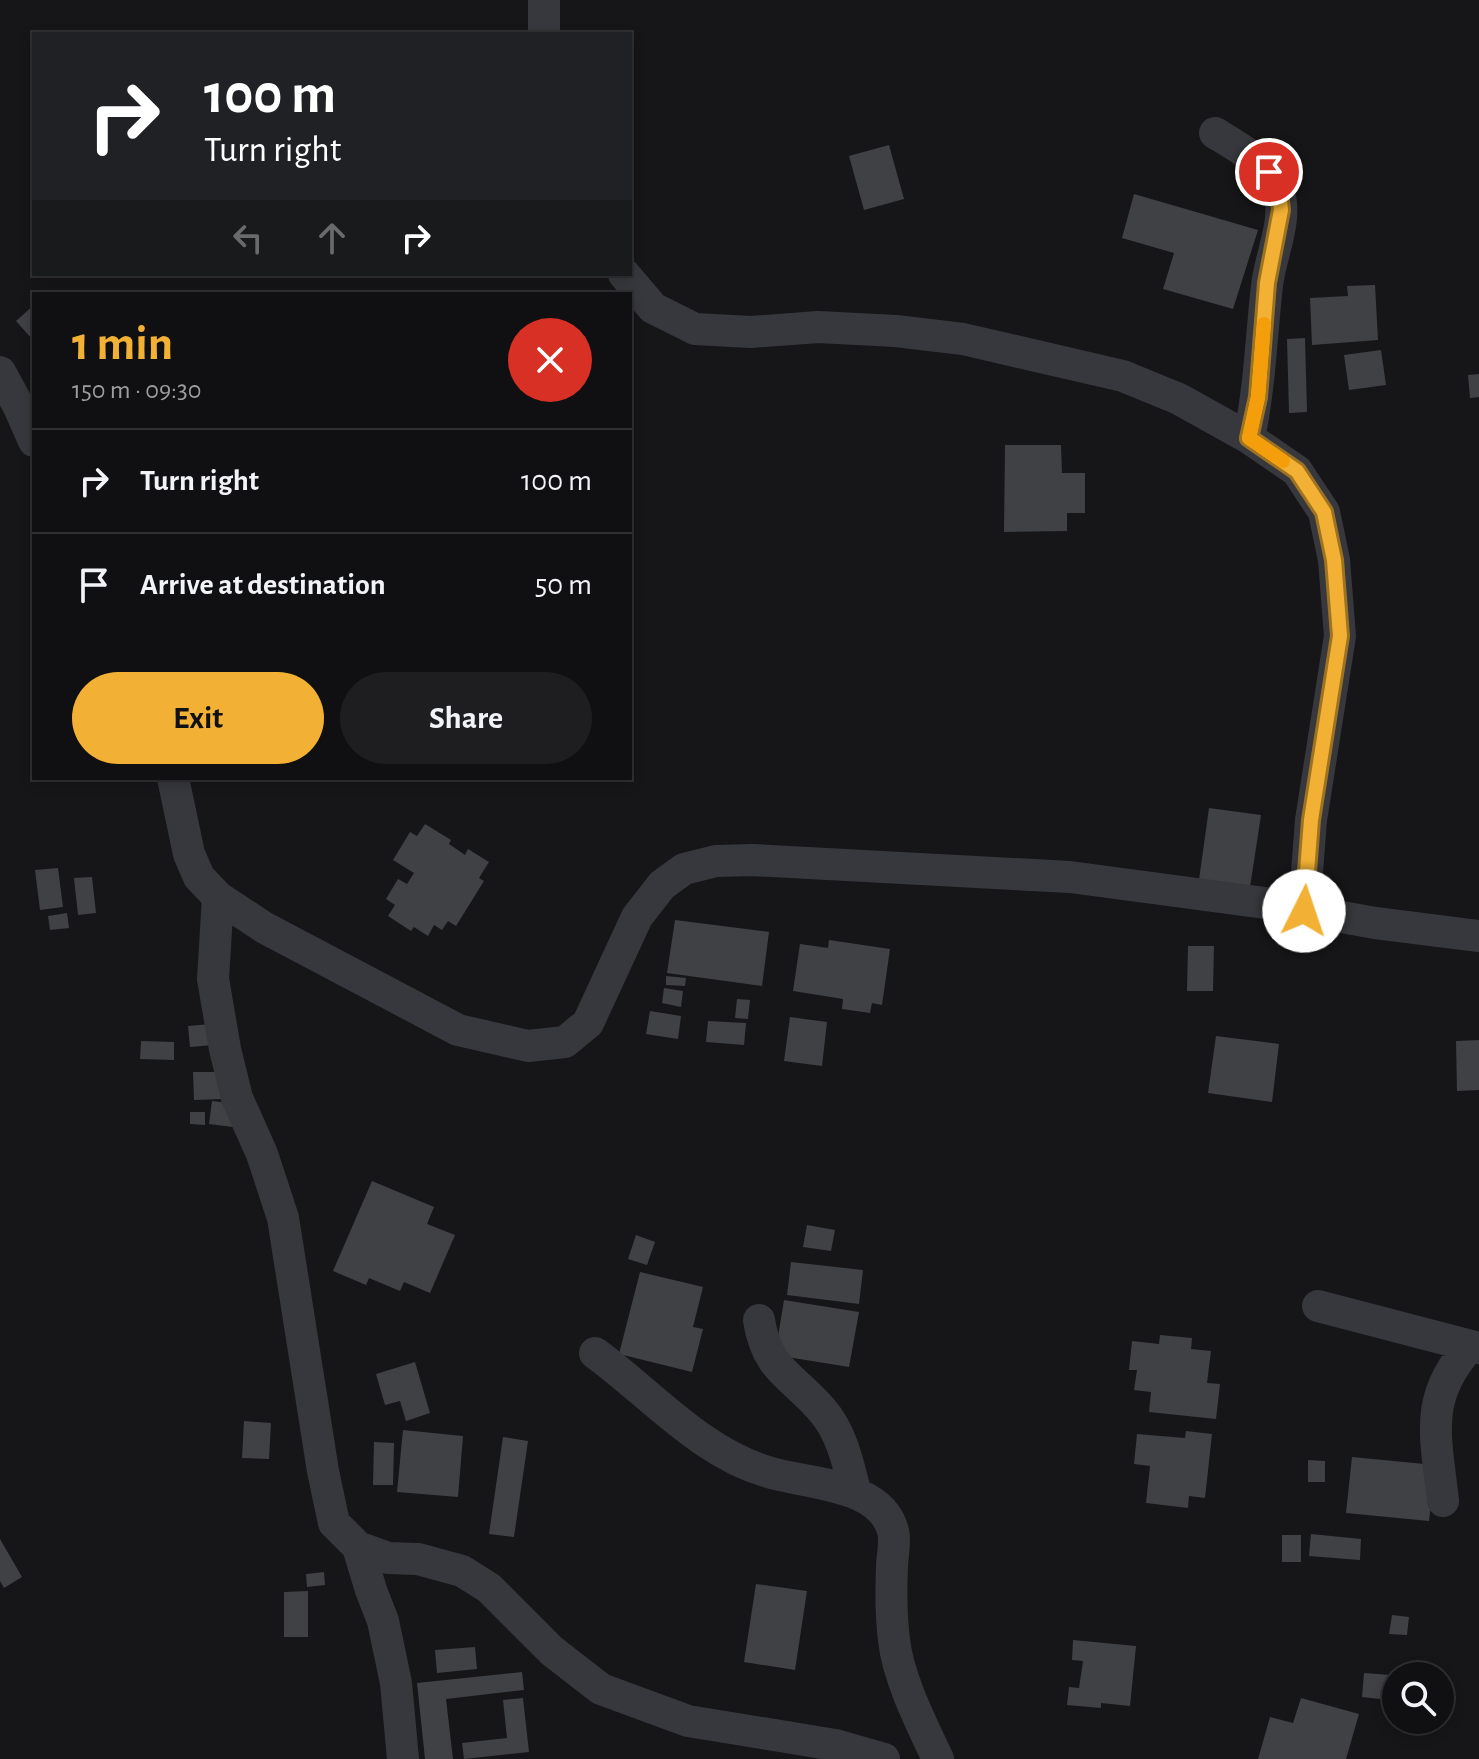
<!DOCTYPE html>
<html lang="en">
<head>
<meta charset="utf-8">
<style>
	:root { --surface:#101012; --page:#1e1e20; --text:#f1f3f6; --muted:#9c9d9f; --line:#303032; --accent:#f2b134 }
	body { margin:0; font-family:"Alegreya Sans",sans-serif; background:var(--page); color:var(--text); height:100vh; display:flex; flex-direction:column; font-size:30px; white-space:nowrap }
	* { box-sizing:border-box; margin:0 }
	p { font-size:26px; color:var(--muted) }
	.icon { flex:none; width:44px; height:44px; fill:none; stroke:currentColor; stroke-width:2; stroke-linecap:round; stroke-linejoin:round }
	.map { position:relative; flex:1; overflow:hidden }
	.drawer { position:absolute; left:32px; top:292px; width:600px; height:488px; display:flex; flex-direction:column; background:var(--surface); border-radius:0px; box-shadow:0 4px 12px #0003,0 0 0 2px var(--line) }
	.drawer>* { flex:none }
	.guide { position:absolute; left:32px; top:32px; width:600px; height:244px; border-radius:0px; box-shadow:0 4px 12px #0003,0 0 0 2px var(--line); background:#202124; color:#fff; overflow:hidden }
	.buttons { position:absolute; left:1382px; top:1662px; display:grid; gap:16px }
	.buttons a { display:grid; place-items:center; width:72px; height:72px; border-radius:50%; background:var(--surface); box-shadow:0 4px 12px #0003,0 0 0 2px var(--line); font-size:40px }
	.pin { position:absolute; display:grid; place-items:center; width:68px; height:68px; color:#fff; margin:-34px; border:4px solid #fff; border-radius:50%; box-shadow:0 2px 8px #0007 }
	.me { position:absolute; width:88px; margin:-44px; rotate:4deg; stroke-linejoin:round; filter:drop-shadow(0 0 6px #0008) }
	.turn { display:flex; align-items:center; gap:28px; height:168px; padding:0 40px; font-size:36px }
	.turn .icon { width:104px; height:104px; stroke-width:2.5 }
	.turn b { display:block; font-size:56px; line-height:68px }
	.lanes { display:flex; align-items:center; height:76px; padding:0 40px; background:#0003; justify-content:center; gap:40px; direction:ltr }
	.lanes .off { opacity:.35 }
	.round { display:grid; place-items:center; flex:none; width:84px; height:84px; border-radius:42px; background:var(--page) }
	.headline { display:flex; align-items:center; justify-content:space-between; height:136px; padding:0 40px }
	h1 { font-size:48px; font-weight:600; line-height:60px; color:var(--accent) }
	.action { display:flex; gap:16px; margin-top:auto; padding:16px 40px }
	.action a { flex:1; height:92px; border-radius:48px; background:var(--accent); color:#111; font-size:32px; font-weight:600; line-height:92px; text-align:center }
	.action a+a { background:var(--page); color:var(--text) }
	ul { padding:0; list-style:none }
	li { display:flex; align-items:center; gap:24px; height:104px; padding:0 40px; border-top:2px solid var(--line) }
	li div { flex:1 }
	li b { display:block; font-size:30px }
	li em { font-style:normal }
	.map>svg:first-child { display:block }
	.building { fill:#404145 }
	.lines { fill:none; stroke-linecap:round; stroke-linejoin:round }
	.street { stroke:#37383d; stroke-width:32 }
	.route-casing { stroke:#9d7322; stroke-width:20 }
	.route { stroke:#f2b134; stroke-width:14 }
	.slow { stroke:#f59e0b; stroke-width:14 }
</style>
</head>
<body>
<div class="map">
<svg width="1479" height="1759" viewBox="0 0 1479 1759">
	<rect width="100%" height="100%" fill="#161618"/>
	<!-- building -->
	<path class="building" d="M889,145L904,199L864,210L849,156Z
		M1134,194L1258,230L1233,309L1163,289L1174,253L1122,238Z
		M1375,285L1378,340L1312,345L1310,298L1348,296L1347,286Z
		M34,305V337L32,339L16,321Z
		M1305,338L1307,412L1289,413L1287,339Z
		M1381,350L1386,385L1349,390L1344,355Z
		M1479,374V397L1470,398L1468,375Z
		M1005,445H1061L1062,473H1085V513H1067V531L1004,532Z
		M1209,808L1261,815L1249,894L1198,887Z
		M425,824L451,840L449,844L465,855L468,849L489,862L479,878L484,881L456,926L448,921L442,930L434,925L428,936L414,927L411,931L388,916L395,905L386,899L398,879L407,884L414,873L393,860L410,832L417,836Z
		M58,868L63,907L40,910L35,870Z
		M92,877L96,913L78,915L74,878Z
		M67,913L69,928L50,930L48,916Z
		M675,920L769,932L762,986L667,973Z
		M829,940L890,949L882,1005L872,1003L870,1013L842,1009L843,999L793,991L800,944L828,948Z
		M1188,946H1214L1213,991H1187Z
		M666,976L686,978L685,986L666,985Z
		M664,988L683,991L681,1007L662,1003Z
		M737,999L750,1000L748,1019L735,1018Z
		M650,1011L681,1016L678,1039L646,1034Z
		M790,1017L827,1022L822,1066L784,1061Z
		M708,1021L746,1023L744,1045L706,1042Z
		M211,1024L213,1045L190,1047L188,1026Z
		M1216,1036L1279,1044L1272,1102L1208,1093Z
		M1479,1040V1090L1457,1091L1456,1041Z
		M141,1041L174,1042V1060L140,1059Z
		M193,1072H221V1099L194,1100Z
		M212,1101L236,1104L233,1127L209,1124Z
		M190,1112H205V1125L190,1124Z
		M372,1181L434,1207L427,1224L455,1235L430,1293L404,1282L400,1291L369,1278L366,1285L333,1271Z
		M807,1225L835,1230L831,1251L803,1247Z
		M636,1235L655,1242L647,1265L628,1259Z
		M791,1262L863,1270L859,1304L787,1295Z
		M640,1272L703,1287L693,1327L703,1329L692,1372L619,1354Z
		M784,1300L859,1312L849,1367L775,1355Z
		M1160,1335L1192,1338L1191,1349L1211,1351L1207,1383L1220,1384L1216,1419L1149,1412L1151,1392L1134,1390L1137,1370H1129L1132,1341L1159,1344Z
		M415,1362L430,1413L406,1421L400,1401L385,1405L376,1374Z
		M244,1421L271,1423L269,1459L242,1458Z
		M403,1430L463,1436L458,1497L397,1492Z
		M1186,1431L1212,1434L1205,1498L1189,1496L1188,1508L1146,1503L1150,1466L1134,1464L1137,1434L1185,1438Z
		M503,1437L528,1441L514,1537L489,1534Z
		M374,1442L394,1443L393,1485H373Z
		M1352,1457L1435,1465L1429,1521L1346,1513Z
		M1308,1460L1325,1461V1482H1308Z
		M1311,1534L1361,1539L1360,1560L1309,1556Z
		M1282,1535H1301V1562H1282Z
		M0,1539L22,1577L4,1588L0,1581Z
		M324,1572L325,1585L307,1587L306,1574Z
		M756,1584L807,1591L795,1670L744,1662Z
		M308,1591V1637H284V1592Z
		M1392,1615L1409,1617L1407,1635L1389,1634Z
		M1073,1640L1136,1646L1130,1706L1101,1703V1708L1067,1705L1069,1687L1079,1688L1083,1661L1072,1660Z
		M475,1647L477,1669L437,1673L435,1650Z
		M522,1672L524,1690L446,1699L453,1759H425L417,1683Z
		M1364,1673L1391,1675L1389,1700L1362,1697Z
		M523,1698L529,1752L464,1759L462,1743L507,1738L503,1700Z
		M1301,1698L1359,1714L1346,1759H1258L1270,1717L1293,1723Z"/>
	<g class="lines">
		<!-- street -->
		<path class="street" d="M544,34V0
			M1215,133C1238,147 1268,163 1278,189C1289,220 1270,255 1267,286C1261,338 1260,386 1249,438
			M624,274L653,308L695,329L751,332L818,327L896,331L963,339L1123,376L1179,399L1249,438L1297,471L1324,512L1334,560L1340,636L1311,820L1304,911
			M0,372L19,407L34,441
			M173,778L189,854L199,877L218,897L265,928L458,1030L528,1046L565,1042L588,1023L637,917L662,885L684,869L716,861L752,860L1070,877L1265,903L1375,923L1479,936
			M218,897L213,979L225,1049L237,1098L262,1154L283,1218L323,1471L334,1523L358,1547L388,1558L418,1559L462,1571L489,1588L552,1651L601,1689L688,1721L835,1745L884,1759
			M1318,1306L1479,1348
			M759,1320C767,1371 792,1375 822,1410C842,1433 848,1463 855,1491
			M595,1353C651,1394 700,1452 768,1472C806,1484 881,1483 893,1531C896,1541 892,1557 892,1567C891,1591 891,1616 894,1640C898,1678 922,1725 938,1759
			M1443,1501C1436,1436 1423,1398 1470,1346
			M358,1547L371,1590L383,1621L396,1683L403,1759"/>
	</g>
	<g class="lines">
		<defs>
			<path id="route" d="M1269,172L1279,191L1281,210L1267,283L1258,397L1249,438L1297,471L1324,512L1334,560L1340,636L1311,820L1304,911"/>
		</defs>
		<!-- route casing -->
		<use href="#route" class="route-casing"/>
		<!-- route -->
		<use href="#route" class="route"/>
		<!-- slow -->
		<path class="slow" d="M1264,324L1258,397L1249,438L1283,461"/>
	</g>
</svg>
<div class="buttons">
<a><svg class="icon" aria-label="search" viewBox="0 0 24 24"><circle cx="10" cy="10" r="6"/><path d="M15 15l6 6"/></svg></a>
</div>
<div class="pin" style="left:1269px;top:172px;background:#d93025"><svg class="icon" aria-label="arrive" viewBox="0 0 24 24"><path d="M6 21V4h12l-3 4 3 4H6"/></svg></div>
<svg class="me" style="left:1304px;top:911px" viewBox="-20 -20 40 40"><circle r="19" fill="#fff"/><path d="M0-13L10 11 0 6-10 11z" fill="#f2b134"/></svg>
<div class="guide">
<div class="turn"><svg class="icon" aria-label="right" viewBox="0 0 24 24"><path d="M7 20v-9h11M14 6l5 5-5 5"/></svg><div><b>100 m</b>Turn right</div></div>
<div class="lanes"><svg class="icon off" aria-label="left" viewBox="0 0 24 24"><path d="M17 20v-9H6M10 6l-5 5 5 5"/></svg><svg class="icon off" aria-label="ahead" viewBox="0 0 24 24"><path d="M12 20V5M6 11l6-6 6 6"/></svg><svg class="icon" aria-label="right" viewBox="0 0 24 24"><path d="M7 20v-9h11M14 6l5 5-5 5"/></svg></div>
</div>
<section class="drawer">
<div class="headline"><div><h1>1 min</h1><p>150 m · 09:30</p></div><a class="round" style="background:#d93025;color:#fff"><svg class="icon" aria-label="close" viewBox="0 0 24 24"><path d="M6 6l12 12M18 6L6 18"/></svg></a></div>
<ul>
<li><svg class="icon" aria-label="right" viewBox="0 0 24 24"><path d="M7 20v-9h11M14 6l5 5-5 5"/></svg><div><b>Turn right</b></div><em>100 m</em></li>
<li><svg class="icon" aria-label="arrive" viewBox="0 0 24 24"><path d="M6 21V4h12l-3 4 3 4H6"/></svg><div><b>Arrive at destination</b></div><em>50 m</em></li>
</ul>
<div class="action"><a>Exit</a><a>Share</a></div>
</section>
</div>
</body>
</html>
